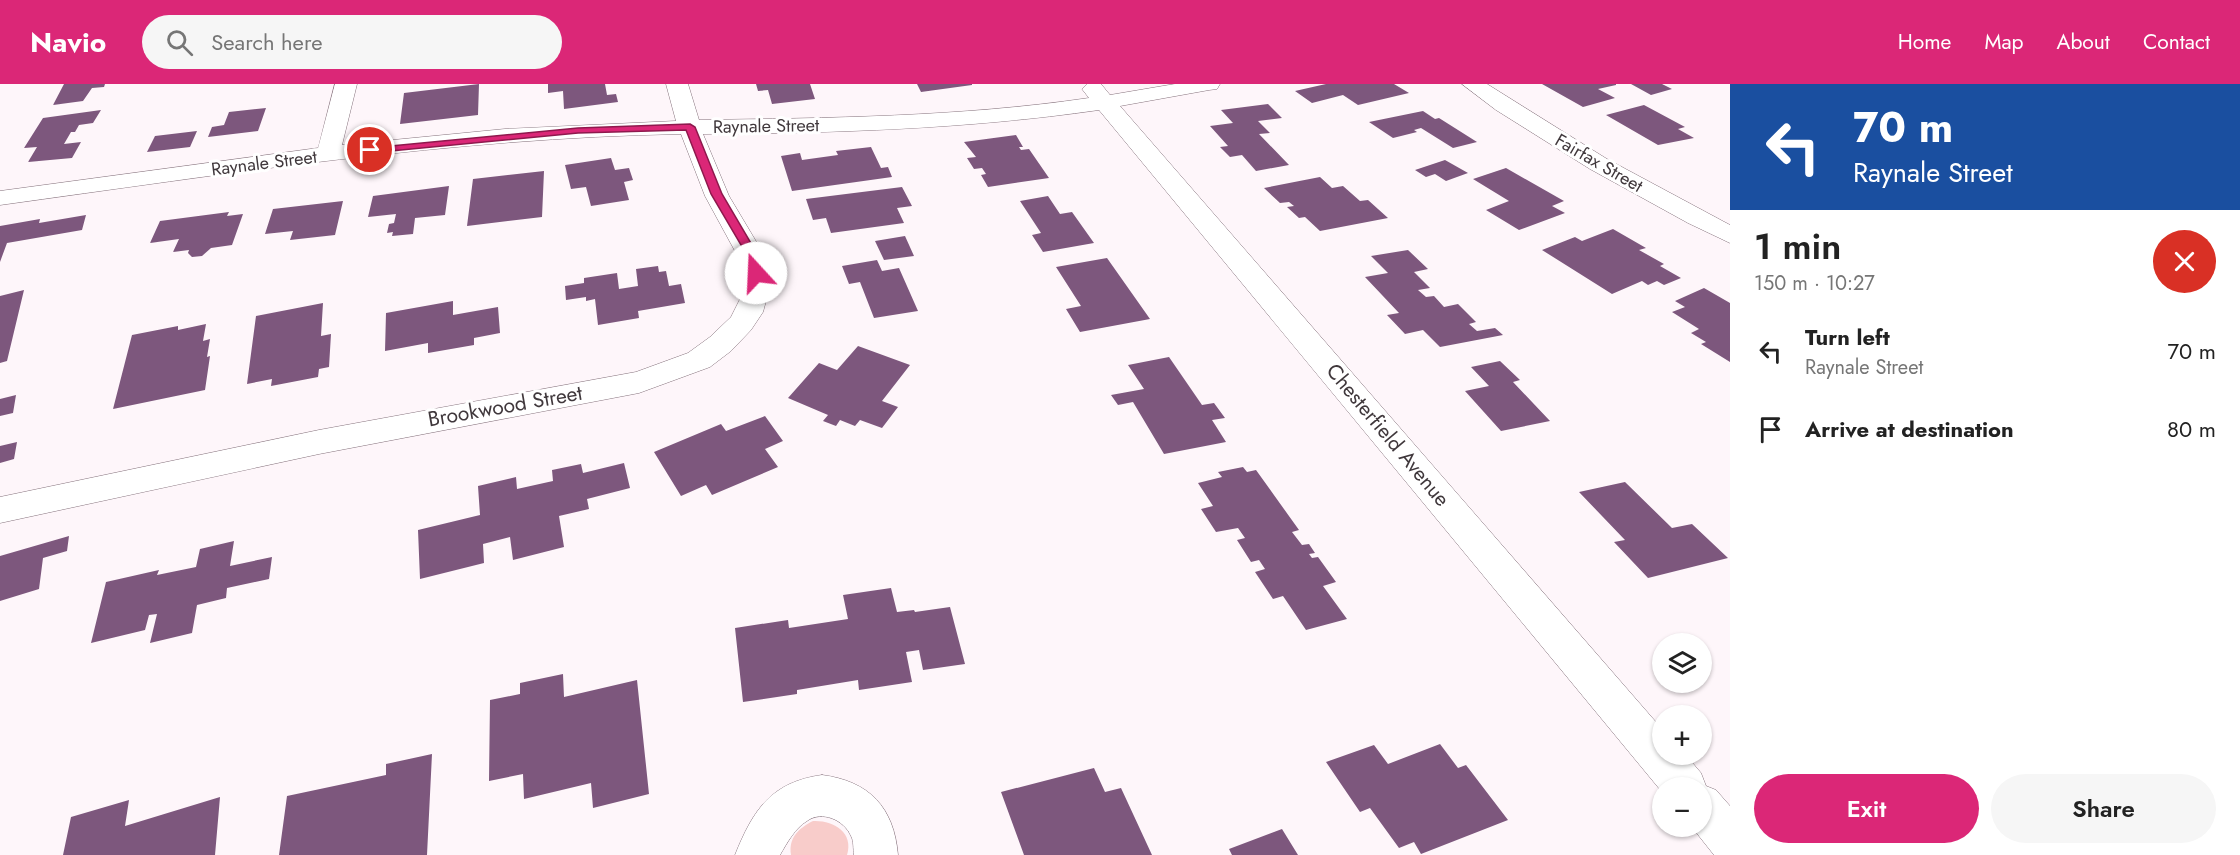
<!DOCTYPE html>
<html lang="en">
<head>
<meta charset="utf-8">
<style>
	:root { --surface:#fff; --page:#f6f6f6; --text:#222; --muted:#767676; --accent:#db2777 }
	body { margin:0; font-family:Jost,sans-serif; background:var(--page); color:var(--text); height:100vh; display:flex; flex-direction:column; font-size:22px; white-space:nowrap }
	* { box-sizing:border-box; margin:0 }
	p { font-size:20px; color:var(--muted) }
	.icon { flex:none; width:33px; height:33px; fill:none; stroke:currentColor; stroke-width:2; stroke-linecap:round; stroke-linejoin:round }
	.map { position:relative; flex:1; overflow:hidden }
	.side { display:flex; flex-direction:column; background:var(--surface); width:510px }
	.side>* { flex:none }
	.top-card { background:#1a4fa0; color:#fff; overflow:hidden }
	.fabs { position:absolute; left:1652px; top:549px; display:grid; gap:12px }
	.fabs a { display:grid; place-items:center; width:60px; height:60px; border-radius:50%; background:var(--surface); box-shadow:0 2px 4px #0004; font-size:30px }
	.pin { position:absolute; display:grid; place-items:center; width:51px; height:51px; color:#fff; margin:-26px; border:3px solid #fff; border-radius:50%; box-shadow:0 2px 6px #0007 }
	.me { position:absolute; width:66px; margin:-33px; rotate:340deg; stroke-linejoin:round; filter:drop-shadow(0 0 4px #0008) }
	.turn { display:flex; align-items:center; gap:21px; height:126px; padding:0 24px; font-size:27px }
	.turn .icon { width:78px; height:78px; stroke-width:2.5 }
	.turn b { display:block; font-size:42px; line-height:51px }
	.round { display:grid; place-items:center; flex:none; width:63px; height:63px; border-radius:32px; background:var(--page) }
	.head { display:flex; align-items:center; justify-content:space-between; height:102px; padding:0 24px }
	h1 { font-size:36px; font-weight:600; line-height:45px }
	.primary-button { display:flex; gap:12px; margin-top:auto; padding:12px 24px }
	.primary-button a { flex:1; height:69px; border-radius:36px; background:var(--accent); color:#fff; font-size:24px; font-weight:600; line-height:69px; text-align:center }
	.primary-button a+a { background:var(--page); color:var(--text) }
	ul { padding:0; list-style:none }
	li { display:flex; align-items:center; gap:18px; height:78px; padding:0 24px }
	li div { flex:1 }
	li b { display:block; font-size:22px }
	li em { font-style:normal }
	header { display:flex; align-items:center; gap:36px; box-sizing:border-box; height:84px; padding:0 30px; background:var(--accent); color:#fff }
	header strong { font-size:28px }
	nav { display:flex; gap:33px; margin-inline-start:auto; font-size:21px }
	.search { width:420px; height:54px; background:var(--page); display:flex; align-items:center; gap:15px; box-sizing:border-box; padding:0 21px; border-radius:33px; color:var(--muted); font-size:22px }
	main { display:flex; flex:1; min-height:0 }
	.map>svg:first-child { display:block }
	.green { fill:#f8ccca }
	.building { fill:#7d577d }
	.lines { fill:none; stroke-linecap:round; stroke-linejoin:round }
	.minor-casing { stroke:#85727c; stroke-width:1 }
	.minor { fill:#fff; fill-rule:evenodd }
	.route { fill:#db2777; stroke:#8e194d; stroke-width:1.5 }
	.labels { text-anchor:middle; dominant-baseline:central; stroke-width:6; stroke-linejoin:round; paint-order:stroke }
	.far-street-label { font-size:18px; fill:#40383c; stroke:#fff }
	.street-label { font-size:21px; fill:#40383c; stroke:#fff }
</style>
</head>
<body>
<header>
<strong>Navio</strong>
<div class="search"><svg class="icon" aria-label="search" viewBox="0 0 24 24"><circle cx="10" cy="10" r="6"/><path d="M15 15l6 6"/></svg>Search here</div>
<nav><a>Home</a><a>Map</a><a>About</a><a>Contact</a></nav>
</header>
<main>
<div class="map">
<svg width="1730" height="771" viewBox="0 0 1730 771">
	<rect width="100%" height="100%" fill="#fef6fa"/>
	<!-- green -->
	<path class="green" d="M813,737C833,736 854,748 847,771H791C788,754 799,744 813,737Z"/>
	<!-- building -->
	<path class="building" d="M64,0H105L104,3L92,4L83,17L53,21Z
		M479,0L478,31L400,40L404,9Z
		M548,0H605L607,11L616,10L618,18L564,25L563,7L548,9Z
		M756,0H810L815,15L772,20L768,6L758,7Z
		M917,0H972V1L921,8Z
		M1326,0H1394L1409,9L1358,21L1343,11L1312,19L1295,7Z
		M1542,0H1616V1L1598,5L1615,14L1583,23Z
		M1631,0H1662L1672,5L1651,11Z
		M1268,20L1282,34L1258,37L1270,49L1259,50L1289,81L1256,87L1242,71L1230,73L1220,63L1228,62L1210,42L1233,39L1221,26Z
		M1644,21L1685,43L1678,45L1694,54L1658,61L1606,31Z
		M266,24L258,47L208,53L212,43L224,41L229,28Z
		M101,26L93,39L79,41L75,48H71L64,60L81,58L72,74L28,78L37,63L24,64L43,34Z
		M1423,27L1435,35L1439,34L1477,58L1453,64L1421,44L1414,46L1417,48L1393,54L1369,38Z
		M197,47L190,63L147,68L155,52Z
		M1016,51L1023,63H1019L1021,66L1029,65L1049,94L988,103L981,91L986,90L982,84L974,85L967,74L976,73L964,58Z
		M871,63L881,84L888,83L892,93L792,107L781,72L800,69L802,76L838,71L836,67Z
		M611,74L615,86L629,84L633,96L624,98L629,116L591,122L586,103L571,105L565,81Z
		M1445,76L1468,89L1446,97L1435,90L1426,93L1415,86Z
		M1506,84L1564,117L1552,122L1565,129L1519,146L1486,126L1509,117L1473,95Z
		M544,87L542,133L467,142L473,95Z
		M1320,93L1332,104L1343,102L1360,117L1368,116L1388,134L1320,147L1305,133L1299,134L1287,123L1294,122L1289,118L1280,119L1264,104Z
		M449,102L445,131L415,134L413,150L392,152L393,148L387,149L389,140L394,139L396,130L368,133L373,112Z
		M902,103L912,122L897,124L904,139L831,149L826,134L813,136L806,115Z
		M1048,112L1060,130L1072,128L1094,159L1043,168L1032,151L1041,149L1020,117Z
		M343,117L335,151L290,156L293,147L265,150L273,125Z
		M229,128L227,132L243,130L232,161L211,164L202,172L192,173L188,169L189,166L173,168L179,155L150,159L160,137Z
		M86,131L82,146L7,159L0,178V142L40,135L39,139Z
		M1613,145L1646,164L1639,166L1664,180L1660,182L1681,194L1664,201L1657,197L1648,201L1642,197L1612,210L1542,166L1575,153L1582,157Z
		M905,152L914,172L884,176L875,157Z
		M1408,166L1428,185L1414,188L1430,204L1418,206L1426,213L1434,212L1444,223L1458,220L1476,238L1469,240L1477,247L1495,244L1503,251L1440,263L1423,246L1405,250L1387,231L1399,229L1365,193L1388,189L1371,172Z
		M1107,174L1150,235L1080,248L1066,225L1081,222L1056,183Z
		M877,176L882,187L899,184L918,227L874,234L860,198L849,200L842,182Z
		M658,182L659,188L666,187L669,202L681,200L685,219L638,227L639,234L598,241L595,215L586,217V213L566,216L565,202L584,199V194L617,189L619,205L638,202L636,185Z
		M1704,204L1730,219V278L1701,260L1706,258L1691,249L1699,245L1672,228L1685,223L1675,217Z
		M24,206L7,277L0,279V212Z
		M453,217V231L498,223L500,249L474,254V261L428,269V259L385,267L386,229Z
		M323,219L321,252L331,250L329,283L319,285L318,293L271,302L272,295L247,300L256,232Z
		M206,240L203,257L210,255L207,273L210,272L205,306L113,325L132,251L178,242V246Z
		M858,262L910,281L882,317L898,323L882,344L860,336L855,342L840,336L836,342L823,337L828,331L788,314L819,279L837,286Z
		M1169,273L1202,321L1214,319L1225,334L1212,336L1226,358L1164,370L1133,318L1118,321L1111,311L1144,305L1128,281Z
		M1500,277L1520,296L1513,298L1550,337L1501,347L1465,307L1489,302L1471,283Z
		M16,311L13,329L0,332V315Z
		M765,332L783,357L765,365L778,383L712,411L706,401L681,412L654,368L721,340L726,347Z
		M17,358L14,375L0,379V362Z
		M624,379L630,404L587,415L589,425L559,432L564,463L513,476L510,453L483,460L484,479L420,495L418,446L480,431L478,402L516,393L517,405L553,397L552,386L581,380L583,389Z
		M1243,383L1247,388L1256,386L1299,446L1292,448L1302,461L1309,460L1315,469L1309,470L1312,474L1318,473L1336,498L1323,502L1347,535L1306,546L1283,512L1273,515L1255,488L1265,485L1259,476L1251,478L1237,456L1245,454L1238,444L1216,448L1201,425L1213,422L1198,399L1222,393L1218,388Z
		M1625,398L1672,444L1692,440L1728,474L1648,494L1614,458L1625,456L1579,408Z
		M69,452L67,467L43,474L39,505L0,517V472Z
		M234,457L230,482L272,473L269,495L227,504L226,514L197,521L192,549L150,559L157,530L149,531L145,546L91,559L106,498L159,486L157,491L196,483L200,465Z
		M891,504L897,528L914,526L915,528L950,523L965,580L923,586L919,566L906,568L912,598L859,606L858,596L797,606V610L743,618L735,544L788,536L789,544L848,535L843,511Z
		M563,590L564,613L637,596L649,710L593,724L591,699L524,715L523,690L489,697L490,616L520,610V599Z
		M1440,660L1458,684L1466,681L1508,736L1421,770L1414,758L1399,764L1370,724L1360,728L1326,678L1374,661L1388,680Z
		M432,670L427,771H279L287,712L386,691V680Z
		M1094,684L1105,708L1121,704L1152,771H1024L1001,708Z
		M220,713L215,771H63L71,733L129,716L125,742Z
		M1282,745L1298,771H1232L1229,765Z"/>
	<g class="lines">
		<defs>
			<path id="minor" d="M335,0H357L342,61L505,45L676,37L666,0H688L699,36C830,34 959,33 1089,14L1082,5L1087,0H1101L1110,11L1175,0H1220L1217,5L1209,6L1120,22L1662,645V670H1685L1701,689L1706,702L1716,706L1730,722V771H1714L1691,742H1701V704H1662V708L1099,26C967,45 836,49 703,50L729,112L763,169L770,189V202L763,228L751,246L731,267L710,283L639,309L319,370L0,439V413L319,346L636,288L688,269L710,253L731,233L740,215L743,202L742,189L736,169L705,112L681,50C452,54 226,90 0,121V107L318,64Z
				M1462,0H1487L1607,75L1730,141V159L1688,139L1590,85L1496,26Z
				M822,691C869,697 894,723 898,771H854C853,765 854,757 851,752C844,736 822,726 807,737C795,744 787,759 780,771H735C753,726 771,698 822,691Z"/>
		</defs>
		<!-- minor casing -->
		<use href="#minor" class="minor-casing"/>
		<!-- minor -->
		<use href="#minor" class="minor"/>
	</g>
	<!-- route -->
	<path class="route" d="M690,40L695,43L722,110L755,166L762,189L760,192H752L751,189L744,166L711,110L686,46L578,49L370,69L366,66L370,64L578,44Z"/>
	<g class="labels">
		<!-- far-street labels -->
		<g class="far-street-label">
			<text transform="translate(766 42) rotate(-1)">Raynale Street</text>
			<text transform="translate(264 79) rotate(-7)">Raynale Street</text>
			<text transform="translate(1599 79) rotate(30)">Fairfax Street</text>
		</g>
		<!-- street labels -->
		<g class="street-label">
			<text transform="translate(505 322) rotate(-10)">Brookwood Street</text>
			<text transform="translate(1388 351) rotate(50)">Chesterfield Avenue</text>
		</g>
	</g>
</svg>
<div class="fabs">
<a><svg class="icon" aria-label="layers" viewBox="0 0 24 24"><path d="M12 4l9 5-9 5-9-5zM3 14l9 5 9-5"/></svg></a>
<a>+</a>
<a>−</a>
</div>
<div class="pin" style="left:370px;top:66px;background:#d93025"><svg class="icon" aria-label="arrive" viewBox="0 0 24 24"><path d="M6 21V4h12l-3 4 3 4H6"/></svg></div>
<svg class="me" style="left:756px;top:189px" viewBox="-20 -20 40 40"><circle r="19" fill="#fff"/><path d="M0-13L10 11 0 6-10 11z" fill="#db2777"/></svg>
</div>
<section class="side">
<div class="top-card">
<div class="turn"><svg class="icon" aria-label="left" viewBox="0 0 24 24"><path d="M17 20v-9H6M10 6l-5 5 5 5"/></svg><div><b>70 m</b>Raynale Street</div></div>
</div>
<div class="head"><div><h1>1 min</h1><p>150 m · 10:27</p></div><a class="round" style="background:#d93025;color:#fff"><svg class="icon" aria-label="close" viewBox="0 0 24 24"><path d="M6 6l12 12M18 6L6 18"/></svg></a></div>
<ul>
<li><svg class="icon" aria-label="left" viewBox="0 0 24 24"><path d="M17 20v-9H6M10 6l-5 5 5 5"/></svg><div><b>Turn left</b><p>Raynale Street</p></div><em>70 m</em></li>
<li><svg class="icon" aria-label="arrive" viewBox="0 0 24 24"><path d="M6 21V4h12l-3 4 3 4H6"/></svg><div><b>Arrive at destination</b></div><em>80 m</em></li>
</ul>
<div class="primary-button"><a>Exit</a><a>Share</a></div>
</section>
</main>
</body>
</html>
